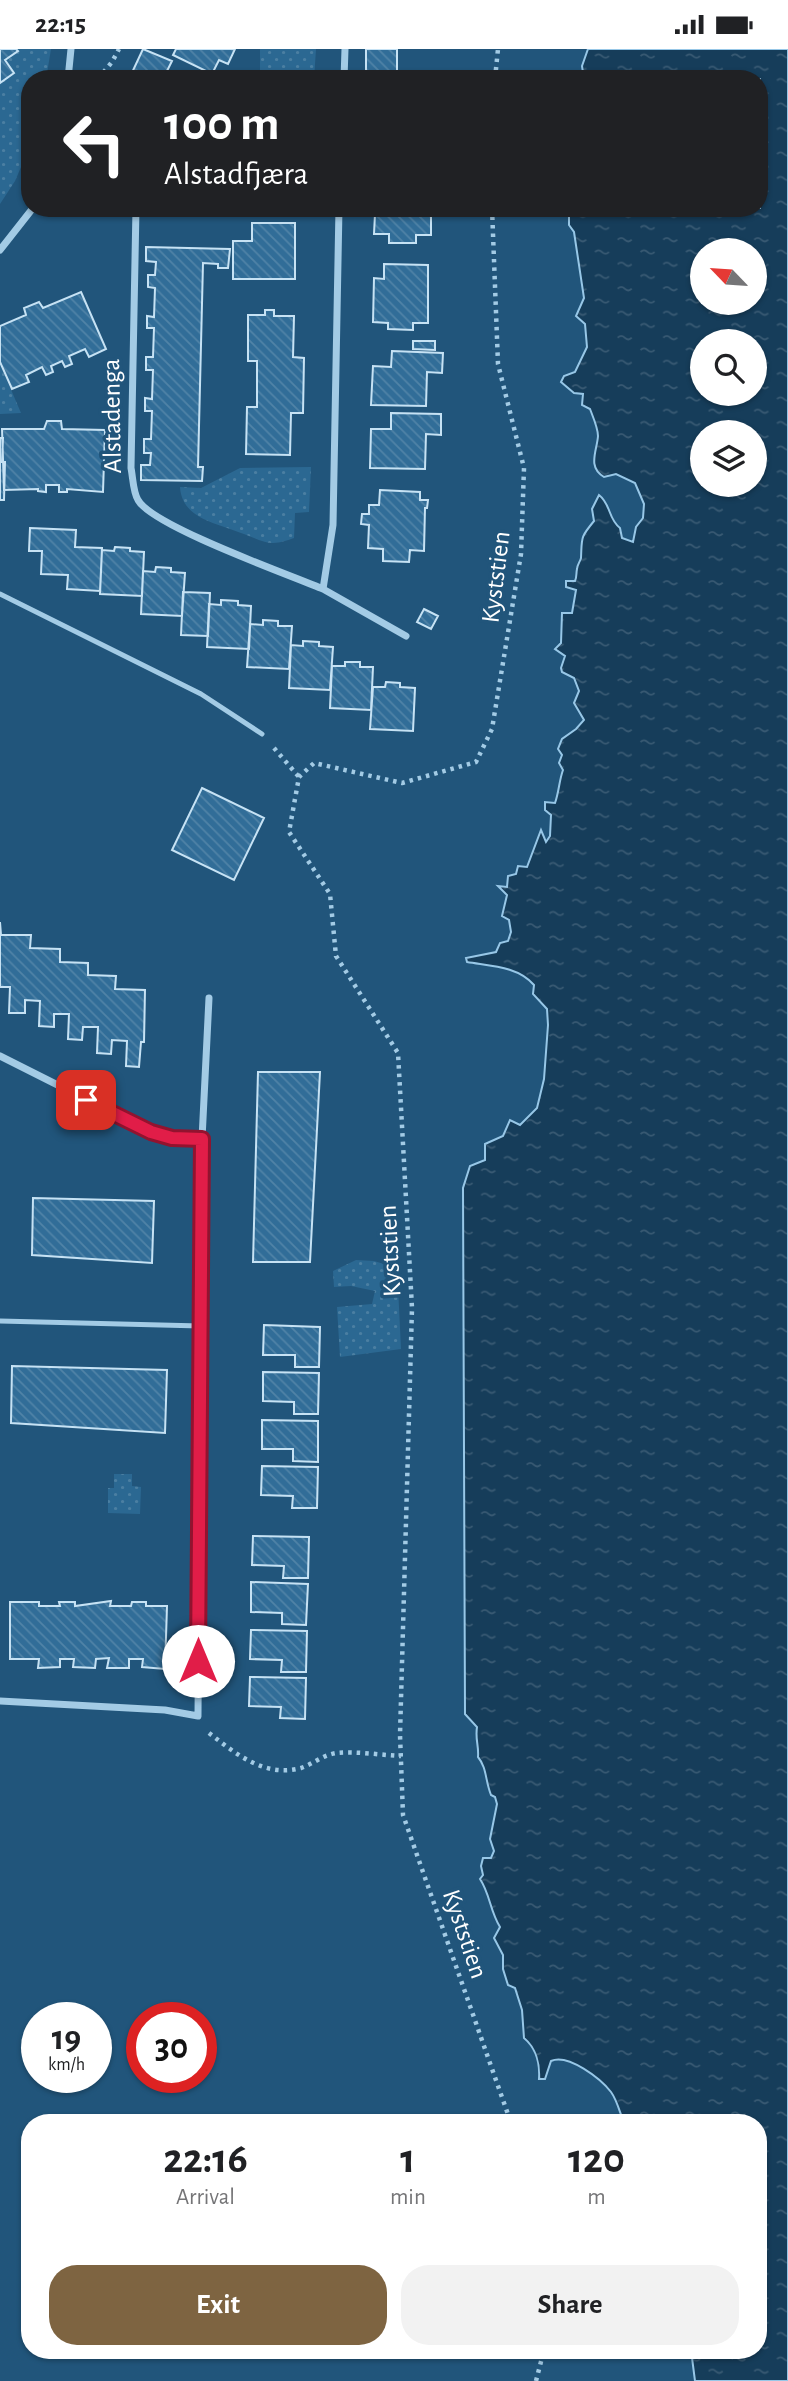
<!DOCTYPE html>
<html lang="en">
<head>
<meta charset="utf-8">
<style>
	:root { --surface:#fff; --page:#f2f2f2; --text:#202124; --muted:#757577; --accent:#7e6441 }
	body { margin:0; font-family:"Alegreya Sans",sans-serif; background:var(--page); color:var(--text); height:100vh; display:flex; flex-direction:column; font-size:26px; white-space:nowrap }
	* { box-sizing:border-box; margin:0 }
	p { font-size:23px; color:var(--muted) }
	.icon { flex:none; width:38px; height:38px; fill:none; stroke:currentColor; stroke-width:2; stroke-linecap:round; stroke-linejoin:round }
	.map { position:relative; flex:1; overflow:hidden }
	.side { position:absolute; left:21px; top:2065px; width:746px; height:245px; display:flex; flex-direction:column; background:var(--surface); border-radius:28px; box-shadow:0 2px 5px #0004 }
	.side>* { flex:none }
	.guide { position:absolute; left:21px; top:21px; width:747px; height:147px; border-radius:28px; box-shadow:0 2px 5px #0004; background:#202124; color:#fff; overflow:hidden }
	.needle { width:46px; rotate:295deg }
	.controls { position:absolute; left:690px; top:189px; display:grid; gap:14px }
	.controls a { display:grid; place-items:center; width:77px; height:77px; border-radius:50%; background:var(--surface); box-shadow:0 2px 5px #0004; font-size:35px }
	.speed { position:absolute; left:21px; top:1953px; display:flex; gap:14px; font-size:35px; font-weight:700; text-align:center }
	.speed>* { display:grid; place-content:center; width:91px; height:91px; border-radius:50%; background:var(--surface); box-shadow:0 2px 5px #0004; line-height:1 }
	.speed small { font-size:18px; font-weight:400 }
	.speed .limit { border:10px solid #d22; background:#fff; color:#111 }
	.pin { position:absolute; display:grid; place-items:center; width:60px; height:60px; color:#fff; margin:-30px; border-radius:14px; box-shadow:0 4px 10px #0006 }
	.me { position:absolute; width:77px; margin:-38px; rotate:0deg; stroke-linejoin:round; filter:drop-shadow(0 0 5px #0008) }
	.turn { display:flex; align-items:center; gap:24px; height:147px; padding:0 28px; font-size:32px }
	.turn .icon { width:91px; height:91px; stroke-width:2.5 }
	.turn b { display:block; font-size:49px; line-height:60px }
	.eta { display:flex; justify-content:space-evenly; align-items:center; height:119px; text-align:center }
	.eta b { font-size:42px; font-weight:700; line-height:49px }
	.cta { display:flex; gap:14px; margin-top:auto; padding:14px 28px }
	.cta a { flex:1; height:80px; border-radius:28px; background:var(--accent); color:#fff; font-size:28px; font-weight:700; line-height:80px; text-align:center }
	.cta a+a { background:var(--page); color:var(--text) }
	.status { display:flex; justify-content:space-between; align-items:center; height:49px; padding:0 35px; background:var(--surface); direction:ltr }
	.status svg { height:19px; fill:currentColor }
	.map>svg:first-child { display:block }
	.park { fill:url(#park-dots) }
	.water { fill:url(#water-ripples); stroke:#97c7e7; stroke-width:2; fill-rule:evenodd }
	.building { fill:url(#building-back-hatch); stroke:#c6e2f4; stroke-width:2 }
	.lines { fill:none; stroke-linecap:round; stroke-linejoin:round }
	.path { stroke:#a3cbe5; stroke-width:4.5; stroke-dasharray:3.5 5; stroke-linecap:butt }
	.lane { stroke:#a3cbe5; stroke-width:5 }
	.street { stroke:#a3cbe5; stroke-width:7 }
	.route-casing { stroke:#92132f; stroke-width:18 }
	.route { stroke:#e11d48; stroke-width:12 }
	.labels { text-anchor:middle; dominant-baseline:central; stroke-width:7; stroke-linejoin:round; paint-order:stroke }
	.street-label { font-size:26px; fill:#fff; stroke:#21557b }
</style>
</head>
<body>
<div class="status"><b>22:15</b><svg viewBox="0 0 49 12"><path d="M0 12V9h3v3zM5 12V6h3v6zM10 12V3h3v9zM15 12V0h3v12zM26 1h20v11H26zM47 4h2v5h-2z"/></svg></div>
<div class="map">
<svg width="788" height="2332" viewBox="0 0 788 2332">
	<defs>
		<pattern id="park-dots" width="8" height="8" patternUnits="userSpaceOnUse" patternTransform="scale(1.75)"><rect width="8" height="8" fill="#2b6892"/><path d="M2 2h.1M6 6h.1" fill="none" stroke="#4b7fa2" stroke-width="1.8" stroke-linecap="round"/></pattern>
		<pattern id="water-ripples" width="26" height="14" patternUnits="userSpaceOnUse" patternTransform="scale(1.75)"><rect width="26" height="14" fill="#163d5a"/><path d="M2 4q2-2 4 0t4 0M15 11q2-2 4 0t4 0" fill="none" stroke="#395a73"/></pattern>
		<pattern id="building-back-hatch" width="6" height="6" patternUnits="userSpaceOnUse" patternTransform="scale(1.75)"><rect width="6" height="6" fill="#316d98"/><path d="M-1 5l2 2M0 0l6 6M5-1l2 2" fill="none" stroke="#5083a7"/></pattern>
	</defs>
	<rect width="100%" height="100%" fill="#21557b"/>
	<!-- park -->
	<path class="park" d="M0,0H51L46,30H30V97L15,132L0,155Z
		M260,0H316L314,30H260Z
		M0,315L21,364L0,365Z
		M311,418L309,463L295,464L294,489C288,491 280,494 273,494C263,494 251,487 241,484C217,474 182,470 180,438L201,439L240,419Z
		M356,1211L374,1212L394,1218L398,1238L401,1300L340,1308L337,1258L372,1255L375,1242L351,1237L334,1238L333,1222Z
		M114,1425H132V1437L141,1438L140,1465L108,1464V1439H114Z"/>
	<!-- water -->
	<path class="water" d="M588,0H788V2332H695L691,2301H758V2074H624C620,2064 617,2051 611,2043C601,2030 568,2004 551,2012L545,2030H539C540,2015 536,1999 524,1989L522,1961L515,1939L508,1936L503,1920V1906L494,1889L500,1878C490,1862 490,1845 480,1830L483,1826L481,1817L483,1809H491L494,1802L490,1790L497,1755L495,1748L491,1746C485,1731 487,1719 478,1708C479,1696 475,1691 477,1678L465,1665L463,1139L470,1117L485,1111V1095L503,1087L510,1071L520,1076L537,1059L544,1030L548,976L547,960L533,945L534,936C518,917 490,917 467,913L466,909L496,903L500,894L508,892L511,883L509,871L502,867L507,846L498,837L507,838L508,827L516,825L518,817L527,818L541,781L546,793L550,787L551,766L545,761V753L555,754C559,743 559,732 563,721L559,714L562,706L558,700L562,690L576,680L584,671L574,654L579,642L574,629L562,623L561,619L565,607L555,600L561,594L562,564H572L576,541L566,538V532H575C577,528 576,524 577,520C577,516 580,513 581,509C582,488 580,489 594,472L592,460L599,446C611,455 608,470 620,479L622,489L633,493L636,478L643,469L644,455L635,434L616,425L604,428C587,418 597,402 598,387C598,379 593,368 590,360L582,356L583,345L574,344L561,333L564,327L575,323L587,298L585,275L576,267L584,249L574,183L569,176V168L573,163V160L566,159H760V30H584L582,17ZM702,201H754V254H702ZM702,292H754V345H702ZM702,383H754V436H702Z"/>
	<!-- building -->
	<path class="building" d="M0,0H16L18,2L5,11L14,24L0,34Z
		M143,0L172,12L163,30H129Z
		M176,0H235L228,15L219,11L212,25L173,6Z
		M366,0H397V23L366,22Z
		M370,159H431V186H416V194H389V185H374L375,165H370Z
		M252,174H295V230H233V192H252Z
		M146,198L230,200L228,219H218V215L203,214L198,418H203L202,432L141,431V416H150L151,404H144V390H151L152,362H145V349L152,350L153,321H146V308H153L154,279H147V267L154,268L155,239L148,238V226H155L156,213L146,212Z
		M384,215L428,216V274H413V281L388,280V274L373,273L374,229L384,230Z
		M81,243L106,300L89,308L85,300L69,307L72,315L65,318L62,312L51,317L53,323L46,326L42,318L26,326L29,333L12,340L0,313V277L26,266L24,259L39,253L43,259Z
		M265,261H274V267H294L293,308L304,309L303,364H291L290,406L246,405L247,358H257V312H248V266H265Z
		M413,292H435V301L413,300Z
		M392,302L443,304L442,324L427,323L426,357L371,356L373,317L391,318Z
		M391,364L441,365V386L426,385L425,420L370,419L371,380H391Z
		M47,372H61L62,380L105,381L103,443L67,440V443H59V436H46V443L38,442V440L4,441L2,380H44Z
		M0,389H3L2,413H5L4,451H0Z
		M380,441L420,443V451H428L427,459H425L424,502L410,501L409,513L383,512V500L368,499L369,476L361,475L362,465H369V456H379Z
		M30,479L76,481L75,498L102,499L100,542L67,540L68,526L41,525L42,502H29Z
		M115,498L130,499V502L144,503L142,547L100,545L102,501L114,502Z
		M156,518L171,519V523L185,524L182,567L141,565L143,522L155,523Z
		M183,543L210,544L208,587L181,586Z
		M221,551L238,552V556L251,557L249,600L207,598L209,555L221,556Z
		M424,560L438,567L431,580L417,573Z
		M263,571L278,572V577H292L289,620L247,618L250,575L263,576Z
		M303,592L319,593V597L333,598L330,641L289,639L291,596L303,597Z
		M345,613H360V618H373L371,661L330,659L332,617H345Z
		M386,633L400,634V638L415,639L413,682L370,680L373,638H385Z
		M202,739L264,769L234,831L172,801Z
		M0,873L1,886H31L30,899L60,900V913L88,914V926L116,927L115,940L145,941L144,993H141L139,1018L126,1017L127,992L112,991L111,1005L97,1004L98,978H83L82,991L68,990L69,965H54V978L39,977L40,952L25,951V964H9L10,938H0Z
		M258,1023H320L310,1213H253Z
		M33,1149L154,1152L152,1214L32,1206Z
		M264,1276L320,1278L319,1318H295V1306H263Z
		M12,1317L167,1321L165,1384L11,1374Z
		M263,1323L319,1324L318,1365H294V1353L263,1352Z
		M262,1371L318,1372V1413L293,1412V1400H262Z
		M262,1417L318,1418L317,1459H292L293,1447L261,1446Z
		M253,1487L309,1488L308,1529H283L284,1517L252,1516Z
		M251,1533L308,1535L306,1576L282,1575V1564L251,1563Z
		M111,1552L110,1557H131L132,1553H146V1557H167L165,1620L142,1618L143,1610H129V1619H107L109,1609L96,1610L95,1619L73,1618L74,1610H60V1618L38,1619L39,1610H10V1553H39V1557H60L59,1553H75V1557Z
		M251,1581L307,1582L306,1623H281L282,1611L250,1610Z
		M250,1628L306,1629L305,1670L280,1669L281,1658L249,1657Z"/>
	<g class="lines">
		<!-- path -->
		<path class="path" d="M98,30L112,13L119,0
			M495,30L498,0
			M492,159L498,315L524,419L521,505L492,680L476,713L402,734L314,714L299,728L289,783L330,845L336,907L398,1004L412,1259L400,1686L403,1766L511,2074
			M274,699L299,728
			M209,1684C236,1705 265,1729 301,1719C313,1715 323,1706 336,1704C356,1702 380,1706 401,1707
			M536,2332L544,2301"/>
		<!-- lane -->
		<path class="lane" d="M0,545L201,645L262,685
			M0,1272L201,1277"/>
		<!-- street -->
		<path class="street" d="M68,30L71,0
			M344,30L345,0
			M136,159L131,419C133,429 133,443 138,451C152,477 290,526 323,540L333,476L339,159
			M0,201L33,159
			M323,540L406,587
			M0,1007L151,1083L172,1089L202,1090
			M0,1652L165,1661L198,1667L202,1090L209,949"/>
	</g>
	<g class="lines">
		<defs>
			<path id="route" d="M86,1051L151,1083L172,1089L202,1090L198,1612"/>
		</defs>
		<!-- route casing -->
		<use href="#route" class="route-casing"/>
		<!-- route -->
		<use href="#route" class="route"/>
	</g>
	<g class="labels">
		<!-- street labels -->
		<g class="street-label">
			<text transform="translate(112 367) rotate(-91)">Alstadenga</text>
			<text transform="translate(496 528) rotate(-83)">Kyststien</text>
			<text transform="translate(390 1202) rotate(-93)">Kyststien</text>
			<text transform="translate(465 1885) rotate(71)">Kyststien</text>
		</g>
	</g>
</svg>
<div class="controls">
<a><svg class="needle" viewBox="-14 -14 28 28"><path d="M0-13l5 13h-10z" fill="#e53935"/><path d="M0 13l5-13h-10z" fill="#757577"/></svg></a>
<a><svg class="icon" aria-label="search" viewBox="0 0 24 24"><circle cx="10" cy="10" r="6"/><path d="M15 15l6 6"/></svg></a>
<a><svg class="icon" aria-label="layers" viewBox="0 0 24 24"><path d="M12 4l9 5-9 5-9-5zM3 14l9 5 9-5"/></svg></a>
</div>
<div class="speed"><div>19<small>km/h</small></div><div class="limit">30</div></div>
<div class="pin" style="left:86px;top:1051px;background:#d93025"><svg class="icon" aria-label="arrive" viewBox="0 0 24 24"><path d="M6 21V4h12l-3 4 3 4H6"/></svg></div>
<svg class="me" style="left:198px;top:1612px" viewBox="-20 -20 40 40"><circle r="19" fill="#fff"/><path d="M0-13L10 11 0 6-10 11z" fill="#e11d48"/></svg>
<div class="guide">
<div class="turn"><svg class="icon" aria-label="left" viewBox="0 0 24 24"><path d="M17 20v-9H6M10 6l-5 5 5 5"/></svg><div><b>100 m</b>Alstadfjæra</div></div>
</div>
<section class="side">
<div class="eta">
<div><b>22:16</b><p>Arrival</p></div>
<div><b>1</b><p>min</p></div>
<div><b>120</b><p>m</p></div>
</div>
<div class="cta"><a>Exit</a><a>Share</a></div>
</section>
</div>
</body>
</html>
